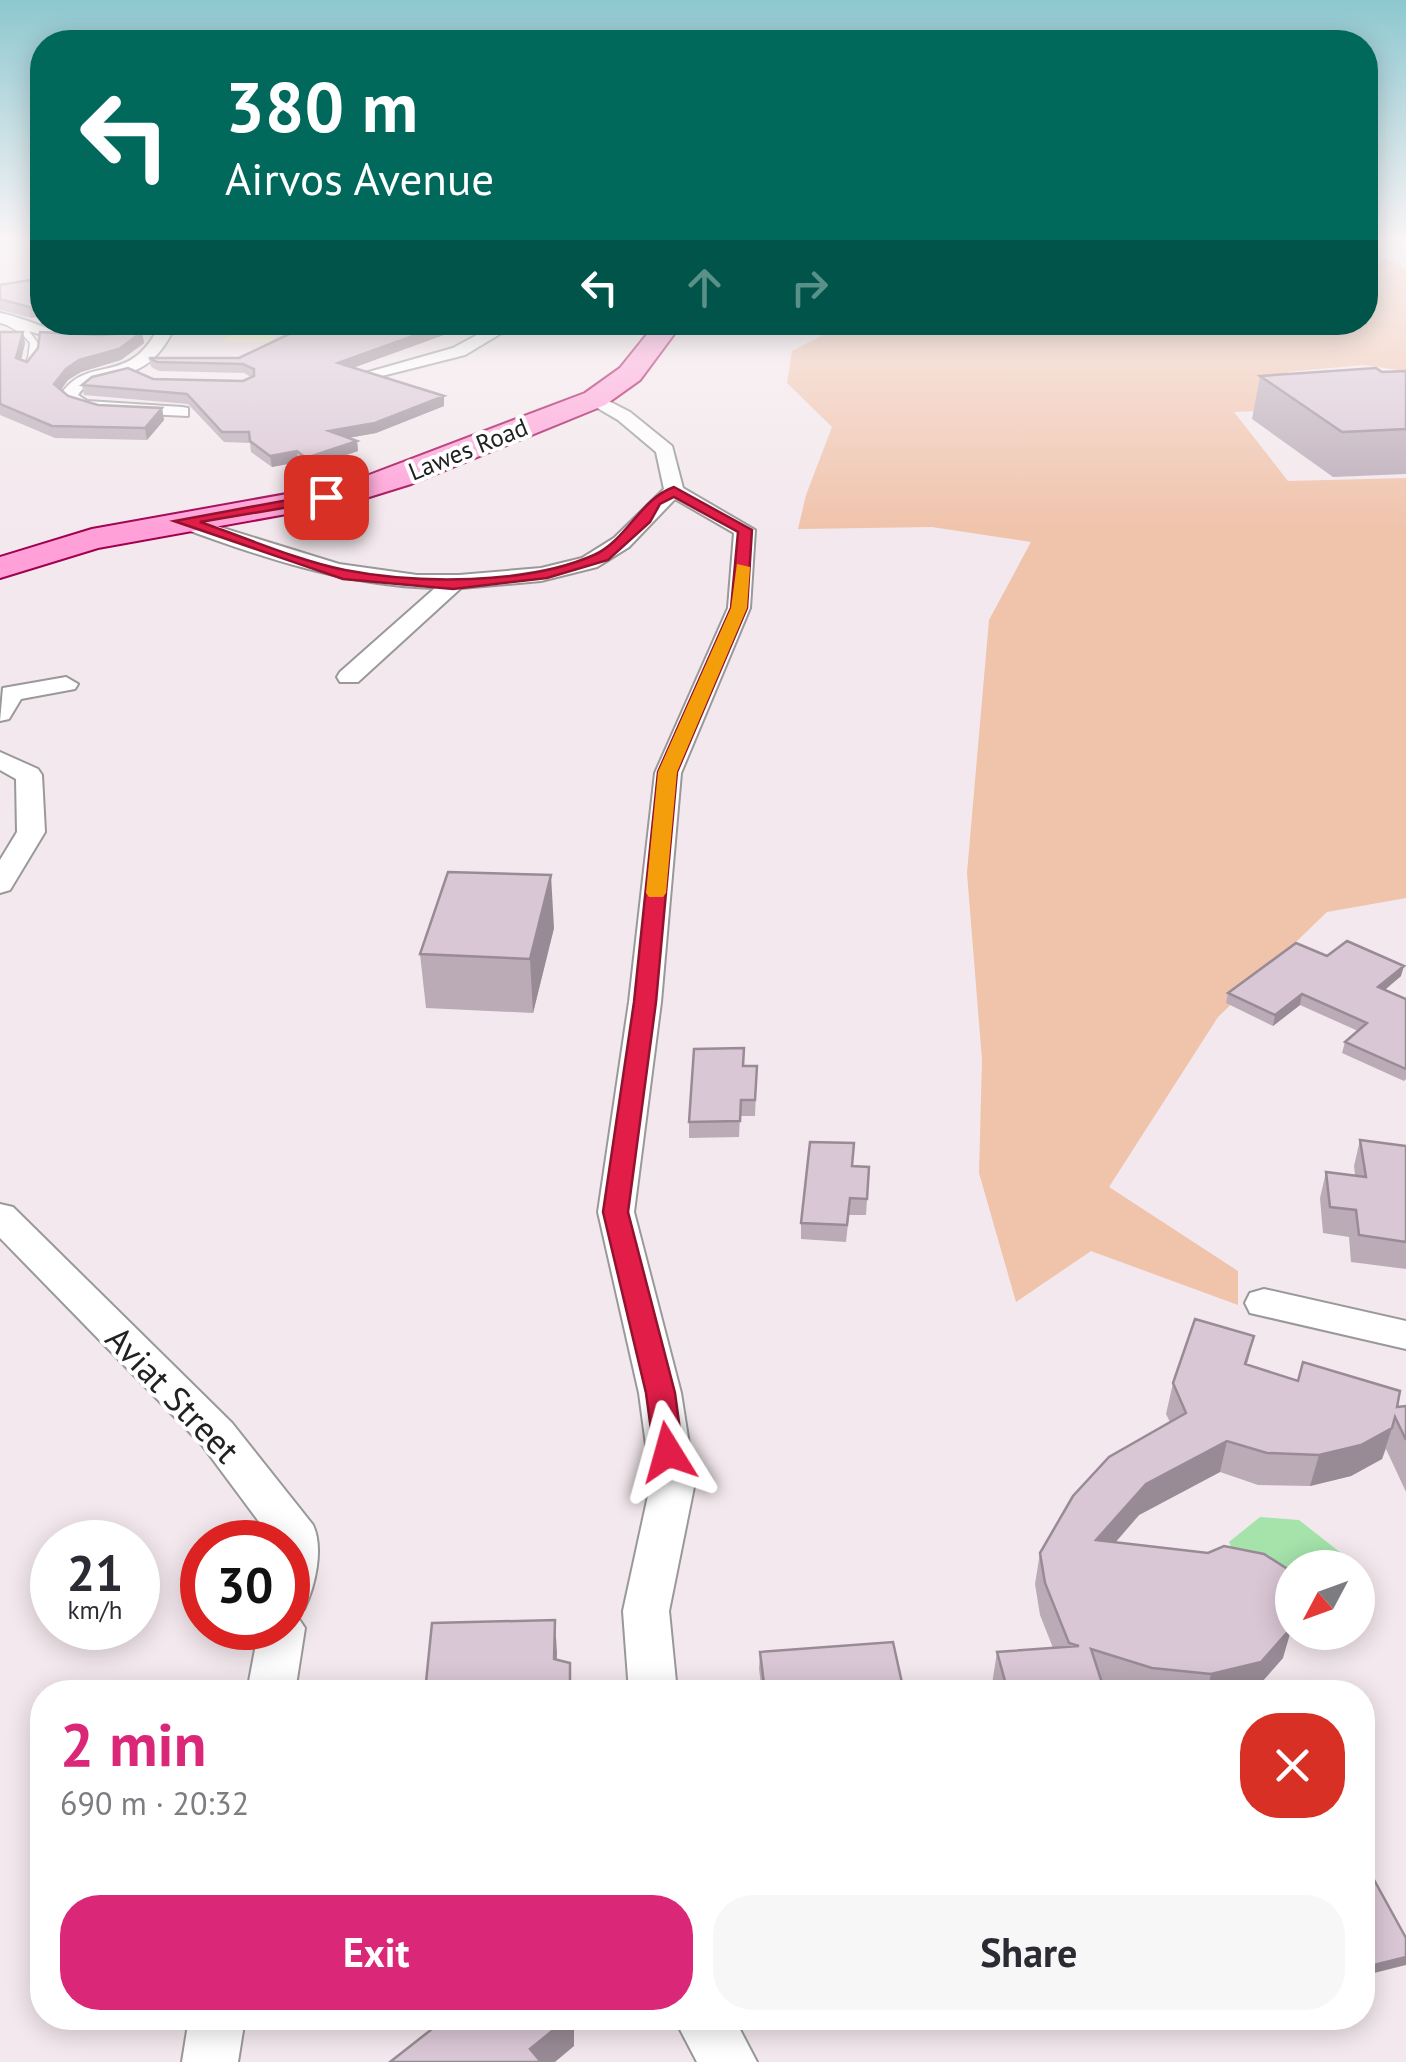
<!DOCTYPE html>
<html lang="en">
<head>
<meta charset="utf-8">
<style>
	:root { --surface:#fff; --page:#f7f7f7; --text:#2b2b33; --muted:#7c7c81; --accent:#db2777 }
	body { margin:0; font-family:"PT Sans",sans-serif; background:var(--page); color:var(--text); height:100vh; display:flex; flex-direction:column; font-size:38px; white-space:nowrap }
	* { box-sizing:border-box; margin:0 }
	p { font-size:32px; color:var(--muted) }
	.icon { flex:none; width:55px; height:55px; fill:none; stroke:currentColor; stroke-width:2; stroke-linecap:round; stroke-linejoin:round }
	.map { position:relative; flex:1; overflow:hidden }
	.drawer { position:absolute; left:30px; top:1680px; width:1345px; height:350px; display:flex; flex-direction:column; background:var(--surface); border-radius:40px; box-shadow:0 5px 25px #0003 }
	.drawer>* { flex:none }
	.guide { position:absolute; left:30px; top:30px; width:1348px; height:305px; border-radius:40px; box-shadow:0 5px 25px #0003; background:#00695c; color:#fff; overflow:hidden }
	.needle { width:65px; rotate:229deg }
	.buttons { position:absolute; left:1275px; top:1550px; display:grid; gap:20px }
	.buttons a { display:grid; place-items:center; width:100px; height:100px; border-radius:50%; background:var(--surface); box-shadow:0 5px 25px #0003; font-size:50px }
	.speed { position:absolute; left:30px; top:1520px; display:flex; gap:20px; font-size:50px; font-weight:700; text-align:center }
	.speed>* { display:grid; place-content:center; width:130px; height:130px; border-radius:50%; background:var(--surface); box-shadow:0 5px 25px #0003; line-height:1 }
	.speed small { font-size:25px; font-weight:400 }
	.speed .limit { border:15px solid #d22; background:#fff; color:#111 }
	.pin { position:absolute; display:grid; place-items:center; width:85px; height:85px; color:#fff; margin:-42px; border-radius:20px; box-shadow:0 5px 15px #0006 }
	.me { position:absolute; width:110px; margin:-55px; rotate:352deg; stroke-linejoin:round; filter:drop-shadow(0 0 8px #0008) }
	.turn { display:flex; align-items:center; gap:35px; height:210px; padding:0 30px; font-size:45px }
	.turn .icon { width:130px; height:130px; stroke-width:2.5 }
	.turn b { display:block; font-size:70px; line-height:85px }
	.lanes { display:flex; align-items:center; height:95px; padding:0 30px; background:#0003; justify-content:center; gap:50px; direction:ltr }
	.lanes .off { opacity:.35 }
	.round { display:grid; place-items:center; flex:none; width:105px; height:105px; border-radius:40px; background:var(--page) }
	.overview { display:flex; align-items:center; justify-content:space-between; height:170px; padding:0 30px }
	h1 { font-size:60px; font-weight:800; line-height:75px; color:var(--accent) }
	.primary-button { display:flex; gap:20px; margin-top:auto; padding:20px 30px }
	.primary-button a { flex:1; height:115px; border-radius:40px; background:var(--accent); color:#fff; font-size:40px; font-weight:800; line-height:115px; text-align:center }
	.primary-button a+a { background:var(--page); color:var(--text) }
	.map>svg:first-child { display:block }
	.grass { fill:#f0c3ab }
	.park { fill:#fefac4 }
	.water { fill:#a5e3aa }
	.lines { fill:none; stroke-linecap:round; stroke-linejoin:round }
	.lane-casing { stroke:#999; stroke-width:3 }
	.street-casing { stroke:#999; stroke-width:4 }
	.primary-casing { stroke:#a0004e; stroke-width:4 }
	.lane { fill:#fff; fill-rule:evenodd }
	.street { fill:#fff; fill-rule:evenodd }
	.primary { fill:#ffa1d8; fill-rule:evenodd }
	.wall { fill:#bbabb7 }
	.shaded-wall { fill:#998b95 }
	.building { fill:#dac7d5; stroke:#998b95; stroke-width:2.5 }
	.route { fill:#e11d48; stroke:#92132f; stroke-width:2.5 }
	.slow { fill:#f59e0b }
	.labels { text-anchor:middle; dominant-baseline:central; stroke-width:8; stroke-linejoin:round; paint-order:stroke }
	.far-street-label { font-size:25px; fill:#222; stroke:#fff }
	.near-street-label { font-size:35px; fill:#222; stroke:#fff }
</style>
</head>
<body>
<div class="map">
<svg width="1406" height="2062" viewBox="0 0 1406 2062">
	<rect width="100%" height="100%" fill="#f3e8ed"/>
	<!-- grass -->
	<path class="grass" d="M1365,251L1406,268V371L1363,365L1287,372L1338,395L1406,404L1234,412L1288,481L1406,478V898L1327,912L1218,1017L1109,1187L1238,1271V1305L1091,1251L1016,1302L979,1173L982,1060L967,873L989,620L1031,542L932,527L798,529L806,495L832,427L787,383L792,351L846,323L1365,322Z"/>
	<!-- park -->
	<path class="park" d="M243,323V322L291,323L269,342L222,341Z"/>
	<!-- water -->
	<path class="water" d="M1260,1517L1299,1520L1346,1557L1348,1567L1292,1568V1602L1240,1567L1229,1542Z"/>
	<g class="lines">
		<defs>
			<path id="lane" d="M0,315L28,330L38,343L37,358L30,370L22,368L28,358L30,343L22,334L0,321Z"/>
			<path id="street" d="M0,313C27,318 52,334 80,334C105,335 128,322 152,322L147,331L101,343H71L0,323Z
				M161,322H177C145,397 100,362 78,395L87,401L182,407L188,408V416L83,411L60,396C88,351 130,391 161,322Z
				M501,322H520L465,355L366,380L358,375L453,348Z
				M595,394L630,412L672,446L683,488L755,530L750,608L681,773L661,1002L634,1212L681,1393L695,1482L669,1611L677,1692H629L623,1611L651,1482L639,1393L598,1212L629,1002L655,773L728,608L734,533L675,499L629,547L597,567L541,581L461,588L358,682H340L337,677L340,672L435,588C345,586 258,556 174,525L171,521L181,515L339,564L417,575H459L541,568L582,558L614,538L664,489L656,452L618,420L589,403V395Z
				M66,677L78,684L75,689L21,699L9,719L0,721L3,688Z
				M0,752L38,769L42,775L45,832L10,890L0,893V860L17,832L16,779L0,770Z
				M0,1204L13,1207L232,1423L313,1525C324,1548 315,1587 304,1609L295,1613L305,1628L295,1692H247L259,1628H288V1542H274L202,1445L0,1238Z
				M1264,1289L1406,1321V1349L1250,1313L1245,1303L1250,1293Z
				M189,2018H245L238,2062H182Z
				M674,2018H734L757,2062H697Z"/>
			<path id="primary" d="M657,322H683L640,380L605,405L411,484L353,502L98,548L0,578V557L92,529L348,483L585,393L620,368Z"/>
		</defs>
		<!-- lane casing -->
		<use href="#lane" class="lane-casing"/>
		<!-- street casing -->
		<use href="#street" class="street-casing"/>
		<!-- primary casing -->
		<use href="#primary" class="primary-casing"/>
		<!-- lane -->
		<use href="#lane" class="lane"/>
		<!-- street -->
		<use href="#street" class="street"/>
		<!-- primary -->
		<use href="#primary" class="primary"/>
	</g>
	<!-- wall -->
	<path class="wall" d="M42,278L31,318L0,310V285Z
		M463,328L352,368L444,396V406L376,433L349,438L357,441L358,451L307,468L298,462L272,467L251,452L250,443L224,442L188,404L84,395L82,385L153,379L243,381L251,377L244,373L159,371L151,367L149,358H239Z
		M0,332L25,343L21,360L27,362L99,335L142,332L144,343L121,360L81,372L68,380L61,390L68,396L98,405L162,408L164,420L147,440L55,438L0,415Z
		M1406,371V474L1333,477L1252,419L1260,376Z
		M554,928L533,1013L426,1008L420,954Z
		M1327,956L1401,976L1385,990L1406,999V1079L1404,1081L1342,1053L1345,1042L1358,1031L1300,1005L1273,1026L1226,1003L1228,993Z
		M744,1066H757L755,1116H740L739,1137L689,1138V1122Z
		M1360,1140L1406,1146V1269L1351,1262L1349,1237L1323,1233L1320,1198L1326,1172L1355,1175L1354,1166Z
		M853,1166L869,1167L866,1215H849L846,1242L801,1239V1223Z
		M1254,1336L1247,1365L1298,1381L1397,1407L1406,1406V1492L1386,1449L1382,1459L1351,1476L1310,1486L1258,1485L1220,1472L1139,1515L1116,1542L1283,1658L1253,1692H1122L1103,1686L1105,1692H995L992,1684L997,1652L1053,1648L1040,1615L1035,1584L1040,1553L1170,1422L1166,1414L1173,1383Z
		M760,1652L904,1692H762L759,1669Z"/>
	<!-- shaded-wall -->
	<path class="shaded-wall" d="M42,304V316L31,318L29,307Z
		M452,322H462L463,328L339,373L338,363Z
		M23,332L25,343L19,369L16,358Z
		M142,332L144,343L121,360L81,372L68,380L56,396L54,384L66,369L79,360Z
		M444,396V406L376,433L330,441L329,431Z
		M162,408L164,420L147,440L145,428Z
		M357,441L358,451L307,468L306,458Z
		M297,451L298,462L272,467L270,456Z
		M551,875L554,928L533,1013L530,959Z
		M1404,966L1401,976L1375,998L1378,987Z
		M1302,994L1300,1005L1273,1026L1275,1015Z
		M1392,1428L1382,1459L1351,1476L1310,1486L1319,1455Z
		M1227,1441L1220,1472L1139,1515L1090,1571L1096,1540L1146,1484Z
		M555,1620L557,1653L556,1692L554,1659Z
		M1292,1627L1283,1658L1253,1692H1207L1211,1674Z
		M1406,1957V1965L1362,1976V1968Z
		M568,2018H574V2046L555,2062H532L530,2049Z"/>
	<!-- building -->
	<path class="building" d="M42,278V304L29,307L0,299V285Z
		M314,322H452L338,363L444,396L375,423L329,431L357,441L306,458L297,451L270,456L250,441L249,432H222L187,394L82,385L92,377L128,368L153,379L243,381L254,376V369L243,364L157,362L149,358H239Z
		M0,332H23L16,358L27,362L38,348L40,332L99,335L142,332L119,349L79,360L66,369L54,384L68,396L98,405L162,408L145,428L52,426L0,404Z
		M1376,368L1382,372L1406,371V429L1342,432L1260,376Z
		M448,872L551,875L530,959L420,954Z
		M1347,941L1404,966L1378,987L1406,999V1069L1345,1042L1367,1023L1302,994L1275,1015L1228,993L1296,943L1327,956Z
		M744,1048L743,1066H757L755,1100H741L740,1121L689,1122L694,1049Z
		M1360,1140L1406,1146V1242L1359,1235L1356,1210L1330,1207L1326,1172L1366,1177Z
		M810,1142L854,1143L852,1166L869,1167L867,1199L850,1198L847,1225L801,1223Z
		M1195,1319L1254,1336L1245,1364L1298,1381L1303,1362L1400,1391L1397,1407L1406,1406V1440L1395,1417L1392,1428L1361,1445L1319,1455L1267,1453L1227,1441L1146,1484L1096,1540L1208,1553L1224,1546L1264,1554L1292,1572V1627L1261,1662L1211,1674L1152,1668L1091,1649L1105,1692H1008L997,1652L1079,1646L1069,1643L1045,1583L1040,1553L1073,1496L1109,1457L1186,1413L1173,1383Z
		M555,1620L554,1659L570,1663V1692H425L432,1623Z
		M893,1642L904,1692H765L760,1652Z
		M1367,1867L1406,1938V1957L1362,1968V1868Z
		M446,2018H568L530,2049L541,2062H390Z"/>
	<!-- sky -->
	<linearGradient id="sky" x2="0" y2="1"><stop stop-color="#8dc7cf"/><stop offset="0.45" stop-color="#faf5f7"/><stop offset="1" stop-color="#faf5f7" stop-opacity="0"/></linearGradient>
	<rect width="1406" height="530" fill="url(#sky)"/>
	<!-- route -->
	<path class="route" d="M674,487L752,530L747,608L677,772L656,1002L628,1212L675,1393L683,1452L679,1461L668,1464L658,1461L654,1452L646,1393L603,1212L634,1002L658,772L731,608L738,532L674,497L660,504L650,522L608,560L547,578L453,589L343,579L174,521L326,493L331,494V500L200,522C247,538 296,560 345,570C417,584 526,585 594,555C627,540 640,499 674,487Z"/>
	<!-- slow -->
	<path class="slow" d="M737,564L750,567L747,608L677,772L666,893L663,897H649L646,893L658,772L731,608Z"/>
	<g class="labels">
		<!-- far-street labels -->
		<g class="far-street-label">
			<text transform="translate(468 449) rotate(-22)">Lawes Road</text>
		</g>
		<!-- near-street labels -->
		<g class="near-street-label">
			<text transform="translate(173 1394) rotate(46)">Aviat Street</text>
		</g>
	</g>
</svg>
<div class="buttons">
<a><svg class="needle" viewBox="-14 -14 28 28"><path d="M0-13l5 13h-10z" fill="#e53935"/><path d="M0 13l5-13h-10z" fill="#7c7c81"/></svg></a>
</div>
<div class="speed"><div>21<small>km/h</small></div><div class="limit">30</div></div>
<div class="pin" style="left:326px;top:497px;background:#d93025"><svg class="icon" aria-label="arrive" viewBox="0 0 24 24"><path d="M6 21V4h12l-3 4 3 4H6"/></svg></div>
<svg class="me" style="left:668px;top:1452px" viewBox="-20 -20 40 40"><path d="M0-17L14 15 0 8-14 15z" fill="#e11d48" stroke="#fff" stroke-width="4"/></svg>
<div class="guide">
<div class="turn"><svg class="icon" aria-label="left" viewBox="0 0 24 24"><path d="M17 20v-9H6M10 6l-5 5 5 5"/></svg><div><b>380 m</b>Airvos Avenue</div></div>
<div class="lanes"><svg class="icon" aria-label="left" viewBox="0 0 24 24"><path d="M17 20v-9H6M10 6l-5 5 5 5"/></svg><svg class="icon off" aria-label="ahead" viewBox="0 0 24 24"><path d="M12 20V5M6 11l6-6 6 6"/></svg><svg class="icon off" aria-label="right" viewBox="0 0 24 24"><path d="M7 20v-9h11M14 6l5 5-5 5"/></svg></div>
</div>
<section class="drawer">
<div class="overview"><div><h1>2 min</h1><p>690 m · 20:32</p></div><a class="round" style="background:#d93025;color:#fff"><svg class="icon" aria-label="close" viewBox="0 0 24 24"><path d="M6 6l12 12M18 6L6 18"/></svg></a></div>
<div class="primary-button"><a>Exit</a><a>Share</a></div>
</section>
</div>
</body>
</html>
